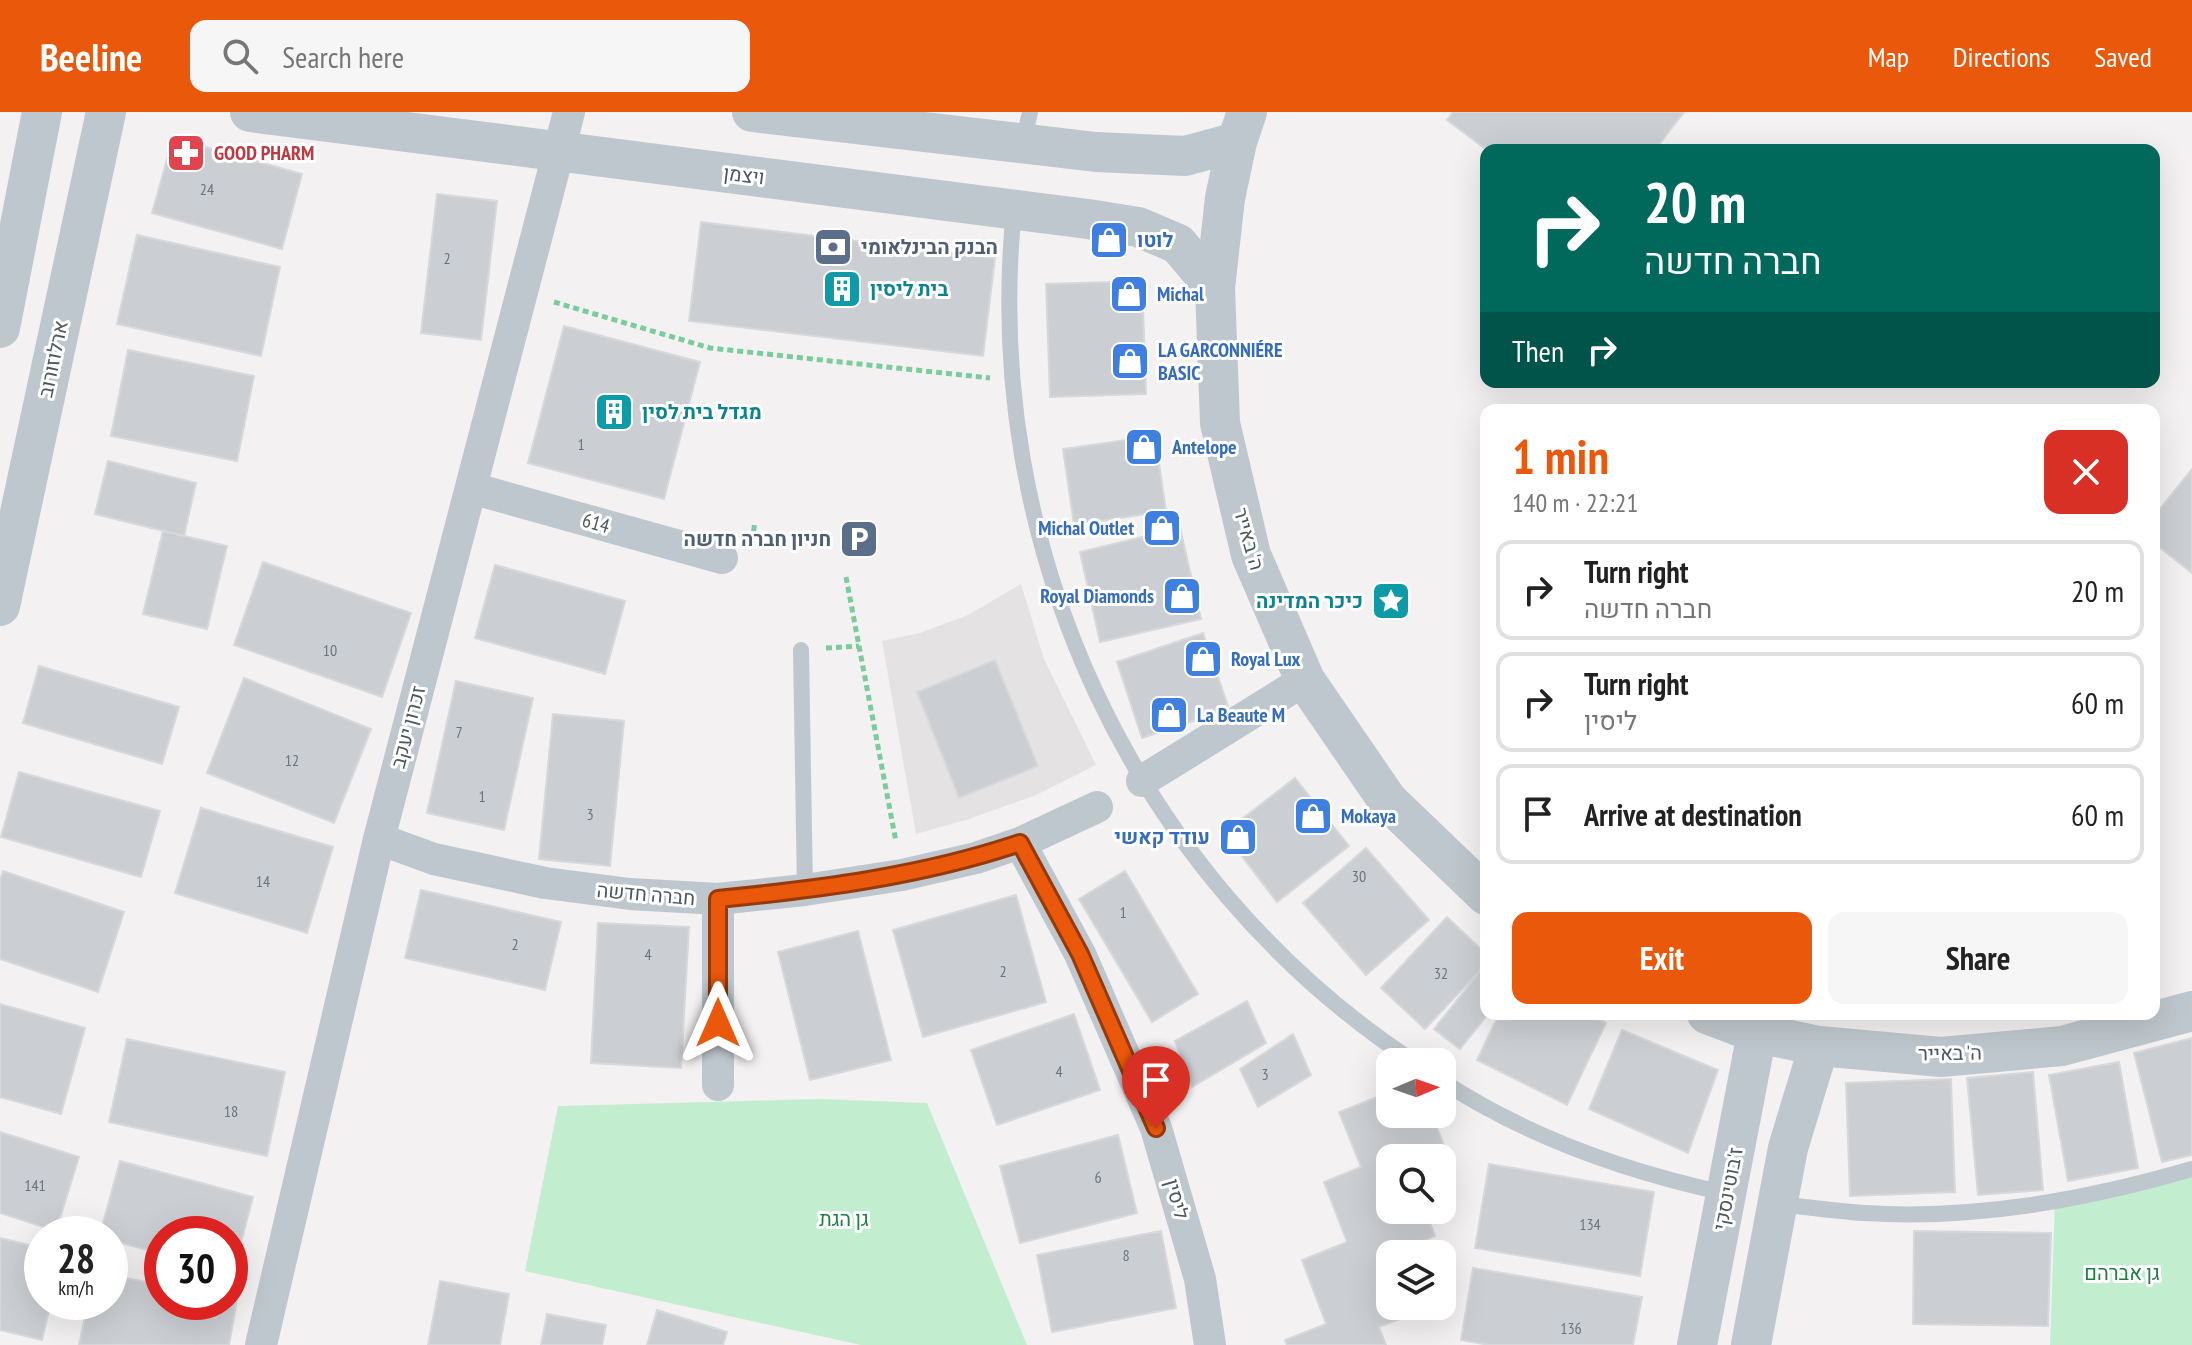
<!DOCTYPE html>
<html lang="en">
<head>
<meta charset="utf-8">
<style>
	:root { --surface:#fff; --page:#f6f6f6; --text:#222; --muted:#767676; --line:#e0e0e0; --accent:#ea580c }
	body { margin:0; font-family:"PT Sans Narrow",Heebo,sans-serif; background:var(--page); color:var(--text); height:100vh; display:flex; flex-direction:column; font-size:30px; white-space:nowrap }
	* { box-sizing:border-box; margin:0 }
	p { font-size:26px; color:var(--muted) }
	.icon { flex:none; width:44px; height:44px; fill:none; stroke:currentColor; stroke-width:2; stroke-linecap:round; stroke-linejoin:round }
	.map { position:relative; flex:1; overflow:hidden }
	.drawer { position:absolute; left:1480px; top:292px; width:680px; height:616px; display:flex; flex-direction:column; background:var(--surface); border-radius:16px; box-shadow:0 8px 32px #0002 }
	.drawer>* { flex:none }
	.hud { position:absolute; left:1480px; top:32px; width:680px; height:244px; border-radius:16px; box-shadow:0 8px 32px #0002; background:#00695c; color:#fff; overflow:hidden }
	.needle { width:52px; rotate:88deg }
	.tools { position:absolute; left:1376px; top:936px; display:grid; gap:16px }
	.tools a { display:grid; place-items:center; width:80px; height:80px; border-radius:16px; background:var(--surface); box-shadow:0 8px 32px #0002; font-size:40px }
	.speed { position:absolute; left:24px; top:1104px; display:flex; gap:16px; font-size:40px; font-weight:700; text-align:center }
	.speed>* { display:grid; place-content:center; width:104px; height:104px; border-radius:50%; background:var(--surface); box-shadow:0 8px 32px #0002; line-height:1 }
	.speed small { font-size:20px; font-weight:400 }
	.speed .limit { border:12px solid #d22; background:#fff; color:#111 }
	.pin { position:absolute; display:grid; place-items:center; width:68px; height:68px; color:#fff; margin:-82px -34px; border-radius:50% 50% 50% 0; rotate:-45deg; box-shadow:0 0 8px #0007 }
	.pin .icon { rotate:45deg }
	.me { position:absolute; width:88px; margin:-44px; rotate:0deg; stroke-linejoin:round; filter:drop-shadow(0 0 6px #0008) }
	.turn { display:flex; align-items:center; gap:28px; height:168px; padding:0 32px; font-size:36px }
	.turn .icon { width:104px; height:104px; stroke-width:2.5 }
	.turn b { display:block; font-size:56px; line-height:68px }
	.then { display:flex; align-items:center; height:76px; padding:0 32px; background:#0003; gap:16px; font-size:30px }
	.round { display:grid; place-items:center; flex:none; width:84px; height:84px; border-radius:16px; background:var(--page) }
	.overview { display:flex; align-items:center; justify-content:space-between; height:136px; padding:0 32px }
	h1 { font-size:48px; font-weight:700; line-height:60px; color:var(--accent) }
	.cta { display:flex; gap:16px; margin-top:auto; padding:16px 32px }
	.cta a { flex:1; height:92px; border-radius:16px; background:var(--accent); color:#fff; font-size:32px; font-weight:700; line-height:92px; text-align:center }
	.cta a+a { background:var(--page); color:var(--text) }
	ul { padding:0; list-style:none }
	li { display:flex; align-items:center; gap:24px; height:100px; margin:0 16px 12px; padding:0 16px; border:4px solid var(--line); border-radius:16px }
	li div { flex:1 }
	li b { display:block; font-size:30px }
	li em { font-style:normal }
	header { display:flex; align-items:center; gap:48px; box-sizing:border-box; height:112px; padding:0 40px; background:var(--accent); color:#fff }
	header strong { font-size:38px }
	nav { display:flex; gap:44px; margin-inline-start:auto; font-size:28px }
	.search { width:560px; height:72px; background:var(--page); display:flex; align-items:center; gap:20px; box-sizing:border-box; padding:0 28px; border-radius:16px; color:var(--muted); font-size:30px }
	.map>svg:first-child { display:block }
	.education { fill:#e4e2e3 }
	.green { fill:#c2eecf }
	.building { fill:#cbcfd3; stroke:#d6d8dc; stroke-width:2 }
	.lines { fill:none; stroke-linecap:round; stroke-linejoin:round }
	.path { stroke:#7bcc9c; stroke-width:5; stroke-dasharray:6 4; stroke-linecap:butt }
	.service { stroke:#bec7cd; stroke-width:16 }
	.minor { stroke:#bec7cd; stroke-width:32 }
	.tertiary { stroke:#bec7cd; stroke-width:40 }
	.route-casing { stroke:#983908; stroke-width:20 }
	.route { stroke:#ea580c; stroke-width:14 }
	.labels { text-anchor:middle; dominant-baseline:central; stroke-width:6; stroke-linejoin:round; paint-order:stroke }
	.number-label { font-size:16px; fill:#6a757b }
	.health-label { font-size:20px; font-weight:bold; fill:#be3a42; stroke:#fff; text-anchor:start }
	.street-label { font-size:20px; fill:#4a575e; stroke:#fff }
	.shop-label { font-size:20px; font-weight:bold; fill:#366cbe; stroke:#fff; text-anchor:start }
	.service-label { font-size:20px; font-weight:bold; fill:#4e5e75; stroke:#fff; text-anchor:start }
	.culture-label { font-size:20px; font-weight:bold; fill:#0d838f; stroke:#fff; text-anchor:start }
	.park-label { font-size:20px; fill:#1b7f42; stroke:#fff }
</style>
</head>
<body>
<header>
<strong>Beeline</strong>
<div class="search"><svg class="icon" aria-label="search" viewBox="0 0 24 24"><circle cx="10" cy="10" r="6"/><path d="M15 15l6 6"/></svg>Search here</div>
<nav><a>Map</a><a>Directions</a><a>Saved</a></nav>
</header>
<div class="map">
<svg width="2192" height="1233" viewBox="0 0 2192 1233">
	<rect width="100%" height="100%" fill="#f3f1f2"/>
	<!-- education -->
	<path class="education" d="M1021,472L1044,547L1096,653L1036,683L966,708L916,722L882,529L920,521L968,503Z"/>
	<!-- green -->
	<path class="green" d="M820,987L927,991L1027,1233H861L525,1159L558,994Z
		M2192,1049V1233H2050L2055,1089Z"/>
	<!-- building -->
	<path class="building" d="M1453,0H1684L1655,38H1487L1447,8Z
		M173,26L302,62L282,137L152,101Z
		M437,82L497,89L481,228L421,221Z
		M701,110L995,146L983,244L689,209Z
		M137,123L280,155L261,244L117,212Z
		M1142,169L1146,282L1050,285L1046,172Z
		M564,214L700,250L664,387L528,351Z
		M128,238L254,264L237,349L111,324Z
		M1155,324L1166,399L1074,413L1063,337Z
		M108,349L196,371L184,424L95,402Z
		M2192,357V461L2154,431V404Z
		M1180,416L1201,507L1100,530L1080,440Z
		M163,419L227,434L207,517L143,502Z
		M263,450L411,501L382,585L234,533Z
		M495,453L625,489L605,562L475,526Z
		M1203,521L1229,597L1142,626L1117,550Z
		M995,548L1038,654L959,686L917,580Z
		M39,554L179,595L162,652L23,611Z
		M244,566L371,617L334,711L207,661Z
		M456,569L533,586L504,718L427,701Z
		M553,602L624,609L610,754L539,747Z
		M19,660L160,699L141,765L1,725Z
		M1295,666L1349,734L1277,790L1224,721Z
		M201,696L333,735L307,821L175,781Z
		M1366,736L1429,808L1366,863L1303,791Z
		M3,759L124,800L98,880L0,847V768Z
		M1125,759L1198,882L1152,910L1079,787Z
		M421,778L561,810L545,878L405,846Z
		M1016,783L1046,890L923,925L893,818Z
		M1447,805L1486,842V852L1425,917L1381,876Z
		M598,811L689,815L681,956L591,951Z
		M858,819L891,948L810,968L778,840Z
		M1486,852V902H1488L1460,937L1434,917Z
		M1247,889L1266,931L1192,975L1175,929Z
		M0,892L85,916L61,1002L0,985Z
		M1074,902L1100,978L997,1013L971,938Z
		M1499,902H1587L1606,911L1567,993L1477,948Z
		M1622,918L1718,958L1688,1041L1589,997Z
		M1293,922L1311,963L1258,995L1240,957Z
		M2192,926V1043L2162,1050L2134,941Z
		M127,927L285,960L267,1044L109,1010Z
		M2119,950L2138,1056L2068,1069L2049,963Z
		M2033,960L2043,1078L1978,1083L1967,966Z
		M1951,967L1955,1080L1850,1084L1846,971Z
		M1390,980V1002H1432L1447,1042L1436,1046H1390V1098H1425L1435,1124L1390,1142V1194H1413L1416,1201L1379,1215L1386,1233H1287L1285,1228L1326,1212L1302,1148L1347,1130L1324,1070L1361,1055L1339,1000Z
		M0,1020L79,1045L56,1119L0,1101Z
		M1118,1023L1137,1101L1020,1131L1000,1054Z
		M120,1049L253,1085L233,1161H230V1122H162V1142L110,1128V1122H100Z
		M1489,1052L1654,1080L1640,1164L1475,1136Z
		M1161,1119L1176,1196L1052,1220L1037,1143Z
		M1914,1119L2051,1121L2048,1214L1913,1212Z
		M0,1126L42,1136V1190H51L42,1228L0,1218Z
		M1473,1156L1642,1185L1633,1233H1489L1461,1228Z
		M110,1163L162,1173V1190L237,1188L229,1233H79L88,1190H110Z
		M440,1169L509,1182L500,1233H428Z
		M657,1198L727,1220L723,1233H647Z
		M547,1202L606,1213L602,1233H541Z"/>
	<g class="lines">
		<!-- path -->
		<path class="path" d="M554,190L710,236L990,266
			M752,429L755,410
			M846,465L896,730
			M826,536L859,534"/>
		<!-- service -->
		<path class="service" d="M1023,31L1030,0
			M1014,98C980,432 1132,764 1414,950
			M801,538L805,778
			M1442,969C1526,1024 1627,1060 1725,1081
			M1778,1092C1806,1095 1835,1099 1864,1101C1975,1108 2085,1088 2192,1057"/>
		<!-- minor -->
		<path class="minor" d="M471,376L722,446
			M1142,669L1305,568
			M379,727L434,747L545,771L630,782L718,787L805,778L902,763L976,746L1020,731L1097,695
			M1020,731L1080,842L1156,1016L1200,1167L1210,1233
			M718,787V973
			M261,1233L379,727L569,0"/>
		<!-- tertiary -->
		<path class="tertiary" d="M250,0L1088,107L1138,115L1178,132L1215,176
			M752,0L1096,40L1185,44L1237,30
			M1247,0L1237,30L1225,86L1215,176L1220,311L1251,443L1305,568L1388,689L1486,783
			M0,216L42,0
			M0,494L106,0
			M1707,902L1757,921L1819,934L1941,945L2062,934L2192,899
			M1697,1233L1757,921
			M1751,1233L1788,1036L1819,934"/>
	</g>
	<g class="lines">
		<defs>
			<path id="route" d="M718,911V787C820,777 922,764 1020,731L1080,842L1156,1016"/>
		</defs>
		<!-- route casing -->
		<use href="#route" class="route-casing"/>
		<!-- route -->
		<use href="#route" class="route"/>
	</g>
	<!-- icons -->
	<defs>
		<symbol id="pharmacy-square" viewBox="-11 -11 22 22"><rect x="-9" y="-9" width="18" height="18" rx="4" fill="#e0444e" stroke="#fff"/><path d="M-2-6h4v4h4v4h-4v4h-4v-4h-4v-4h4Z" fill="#fff"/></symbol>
		<symbol id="shop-square" viewBox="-11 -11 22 22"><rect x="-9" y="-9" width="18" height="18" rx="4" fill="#3f7fe0" stroke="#fff"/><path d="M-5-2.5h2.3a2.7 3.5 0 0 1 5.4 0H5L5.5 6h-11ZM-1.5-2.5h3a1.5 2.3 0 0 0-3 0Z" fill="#fff"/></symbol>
		<symbol id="bank-square" viewBox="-11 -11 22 22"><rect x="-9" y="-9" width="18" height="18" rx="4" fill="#5c6f8a" stroke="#fff"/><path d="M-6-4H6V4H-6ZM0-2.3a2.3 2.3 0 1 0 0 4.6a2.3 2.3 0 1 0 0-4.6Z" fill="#fff"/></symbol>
		<symbol id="building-square" viewBox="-11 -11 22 22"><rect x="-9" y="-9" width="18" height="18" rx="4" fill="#0f9aa8" stroke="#fff"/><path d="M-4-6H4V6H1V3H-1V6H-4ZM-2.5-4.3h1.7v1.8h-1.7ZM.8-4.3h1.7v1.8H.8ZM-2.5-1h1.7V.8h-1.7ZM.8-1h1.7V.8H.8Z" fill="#fff"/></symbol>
		<symbol id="parking-square" viewBox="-11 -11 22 22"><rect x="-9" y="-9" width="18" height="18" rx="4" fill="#5c6f8a" stroke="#fff"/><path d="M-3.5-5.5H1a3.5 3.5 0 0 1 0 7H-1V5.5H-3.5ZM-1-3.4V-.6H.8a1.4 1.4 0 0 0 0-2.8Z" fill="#fff"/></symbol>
		<symbol id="sight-square" viewBox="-11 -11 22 22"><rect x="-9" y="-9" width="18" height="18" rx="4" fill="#0f9aa8" stroke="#fff"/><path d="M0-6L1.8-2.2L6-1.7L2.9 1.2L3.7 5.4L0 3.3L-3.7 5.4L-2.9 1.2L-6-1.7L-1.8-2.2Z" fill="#fff"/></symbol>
	</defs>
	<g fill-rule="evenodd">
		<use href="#pharmacy-square" x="164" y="19" width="44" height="44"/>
		<use href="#shop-square" x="1087" y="106" width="44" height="44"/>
		<use href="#bank-square" x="811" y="113" width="44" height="44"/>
		<use href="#building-square" x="820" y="155" width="44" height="44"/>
		<use href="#shop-square" x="1107" y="160" width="44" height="44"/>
		<use href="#shop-square" x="1108" y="227" width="44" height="44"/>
		<use href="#building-square" x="592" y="278" width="44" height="44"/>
		<use href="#shop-square" x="1122" y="313" width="44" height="44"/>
		<use href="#shop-square" x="1140" y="394" width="44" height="44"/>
		<use href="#parking-square" x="837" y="405" width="44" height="44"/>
		<use href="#shop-square" x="1160" y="462" width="44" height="44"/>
		<use href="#sight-square" x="1369" y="467" width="44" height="44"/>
		<use href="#shop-square" x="1181" y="525" width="44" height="44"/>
		<use href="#shop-square" x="1147" y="581" width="44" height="44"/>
		<use href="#shop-square" x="1291" y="682" width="44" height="44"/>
		<use href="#shop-square" x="1216" y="703" width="44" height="44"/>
	</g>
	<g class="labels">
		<!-- number labels -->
		<g class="number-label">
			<text x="207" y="77">24</text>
			<text x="447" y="146">2</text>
			<text x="581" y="332">1</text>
			<text x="330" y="538">10</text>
			<text x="459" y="620">7</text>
			<text x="292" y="648">12</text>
			<text x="482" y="684">1</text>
			<text x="590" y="702">3</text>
			<text x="1359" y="764">30</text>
			<text x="263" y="769">14</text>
			<text x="1123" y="800">1</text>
			<text x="515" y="832">2</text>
			<text x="648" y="842">4</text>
			<text x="1003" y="859">2</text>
			<text x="1441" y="861">32</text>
			<text x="1059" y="959">4</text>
			<text x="1265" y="962">3</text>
			<text x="231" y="999">18</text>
			<text x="1098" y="1065">6</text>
			<text x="35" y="1073">141</text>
			<text x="1590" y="1112">134</text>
			<text x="1126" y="1143">8</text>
			<text x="1571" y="1216">136</text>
		</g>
		<!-- health labels -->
		<g class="health-label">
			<text x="214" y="41">GOOD PHARM</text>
		</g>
		<!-- street labels -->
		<g class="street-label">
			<text transform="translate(744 63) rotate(7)">ויצמן</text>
			<text transform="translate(53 247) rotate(-78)">ארלוזורוב</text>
			<text transform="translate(596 411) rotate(16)">614</text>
			<text transform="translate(1249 427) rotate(74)">ה' באייר</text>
			<text transform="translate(408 615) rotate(-75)">זכרון יעקב</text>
			<text transform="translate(646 782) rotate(5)">חברה חדשה</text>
			<text transform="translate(1950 941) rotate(-1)">ה' באייר</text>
			<text transform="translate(1728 1077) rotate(-79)">ז'בוטינסקי</text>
			<text transform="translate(1177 1087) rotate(74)">ליסין</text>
		</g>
		<!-- shop labels -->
		<g class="shop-label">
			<text x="1137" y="128">לוטו</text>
			<text x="1157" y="182">Michal</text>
			<text x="1158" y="238">LA GARCONNIÉRE<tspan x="1158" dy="23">BASIC</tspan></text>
			<text x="1172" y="335">Antelope</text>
			<text x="1134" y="416" text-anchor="end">Michal Outlet</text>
			<text x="1154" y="484" text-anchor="end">Royal Diamonds</text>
			<text x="1231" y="547">Royal Lux</text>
			<text x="1197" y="603">La Beaute M</text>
			<text x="1341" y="704">Mokaya</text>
			<text x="1210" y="725" text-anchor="end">עודד קאשי</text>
		</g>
		<!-- service labels -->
		<g class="service-label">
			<text x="861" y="135">הבנק הבינלאומי</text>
			<text x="831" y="427" text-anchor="end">חניון חברה חדשה</text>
		</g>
		<!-- culture labels -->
		<g class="culture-label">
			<text x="870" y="177">בית ליסין</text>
			<text x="642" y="300">מגדל בית לסין</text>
			<text x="1363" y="489" text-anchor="end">כיכר המדינה</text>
		</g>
		<!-- park labels -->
		<g class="park-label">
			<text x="844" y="1107">גן הגת</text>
			<text x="2122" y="1161">גן אברהם</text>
		</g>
	</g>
</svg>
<div class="tools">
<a><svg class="needle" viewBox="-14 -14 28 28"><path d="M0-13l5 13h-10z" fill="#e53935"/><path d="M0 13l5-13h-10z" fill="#767676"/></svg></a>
<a><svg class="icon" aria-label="search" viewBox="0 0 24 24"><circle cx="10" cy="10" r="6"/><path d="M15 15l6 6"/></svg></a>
<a><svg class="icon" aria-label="layers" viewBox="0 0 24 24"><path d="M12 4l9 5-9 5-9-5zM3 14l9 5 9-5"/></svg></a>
</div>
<div class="speed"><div>28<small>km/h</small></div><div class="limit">30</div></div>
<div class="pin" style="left:1156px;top:1016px;background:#d93025"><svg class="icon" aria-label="arrive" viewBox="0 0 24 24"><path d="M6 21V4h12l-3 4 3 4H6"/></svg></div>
<svg class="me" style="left:718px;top:911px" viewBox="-20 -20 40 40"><path d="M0-17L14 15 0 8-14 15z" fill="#ea580c" stroke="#fff" stroke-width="4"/></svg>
<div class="hud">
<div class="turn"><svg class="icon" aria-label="right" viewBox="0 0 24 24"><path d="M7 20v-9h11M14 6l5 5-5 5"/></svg><div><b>20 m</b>חברה חדשה</div></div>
<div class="then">Then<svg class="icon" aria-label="right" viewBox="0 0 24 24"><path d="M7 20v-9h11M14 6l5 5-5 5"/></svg></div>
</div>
<section class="drawer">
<div class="overview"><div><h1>1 min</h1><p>140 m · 22:21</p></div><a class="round" style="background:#d93025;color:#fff"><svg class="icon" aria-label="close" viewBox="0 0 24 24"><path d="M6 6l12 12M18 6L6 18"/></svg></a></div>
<ul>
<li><svg class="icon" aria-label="right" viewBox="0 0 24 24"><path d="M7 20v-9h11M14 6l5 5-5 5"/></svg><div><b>Turn right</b><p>חברה חדשה</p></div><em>20 m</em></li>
<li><svg class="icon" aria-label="right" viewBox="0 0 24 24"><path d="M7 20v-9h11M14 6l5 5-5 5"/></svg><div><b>Turn right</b><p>ליסין</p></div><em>60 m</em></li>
<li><svg class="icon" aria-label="arrive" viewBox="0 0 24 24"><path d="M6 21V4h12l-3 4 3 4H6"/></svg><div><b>Arrive at destination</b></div><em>60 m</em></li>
</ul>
<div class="cta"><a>Exit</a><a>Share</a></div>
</section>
</div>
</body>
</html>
